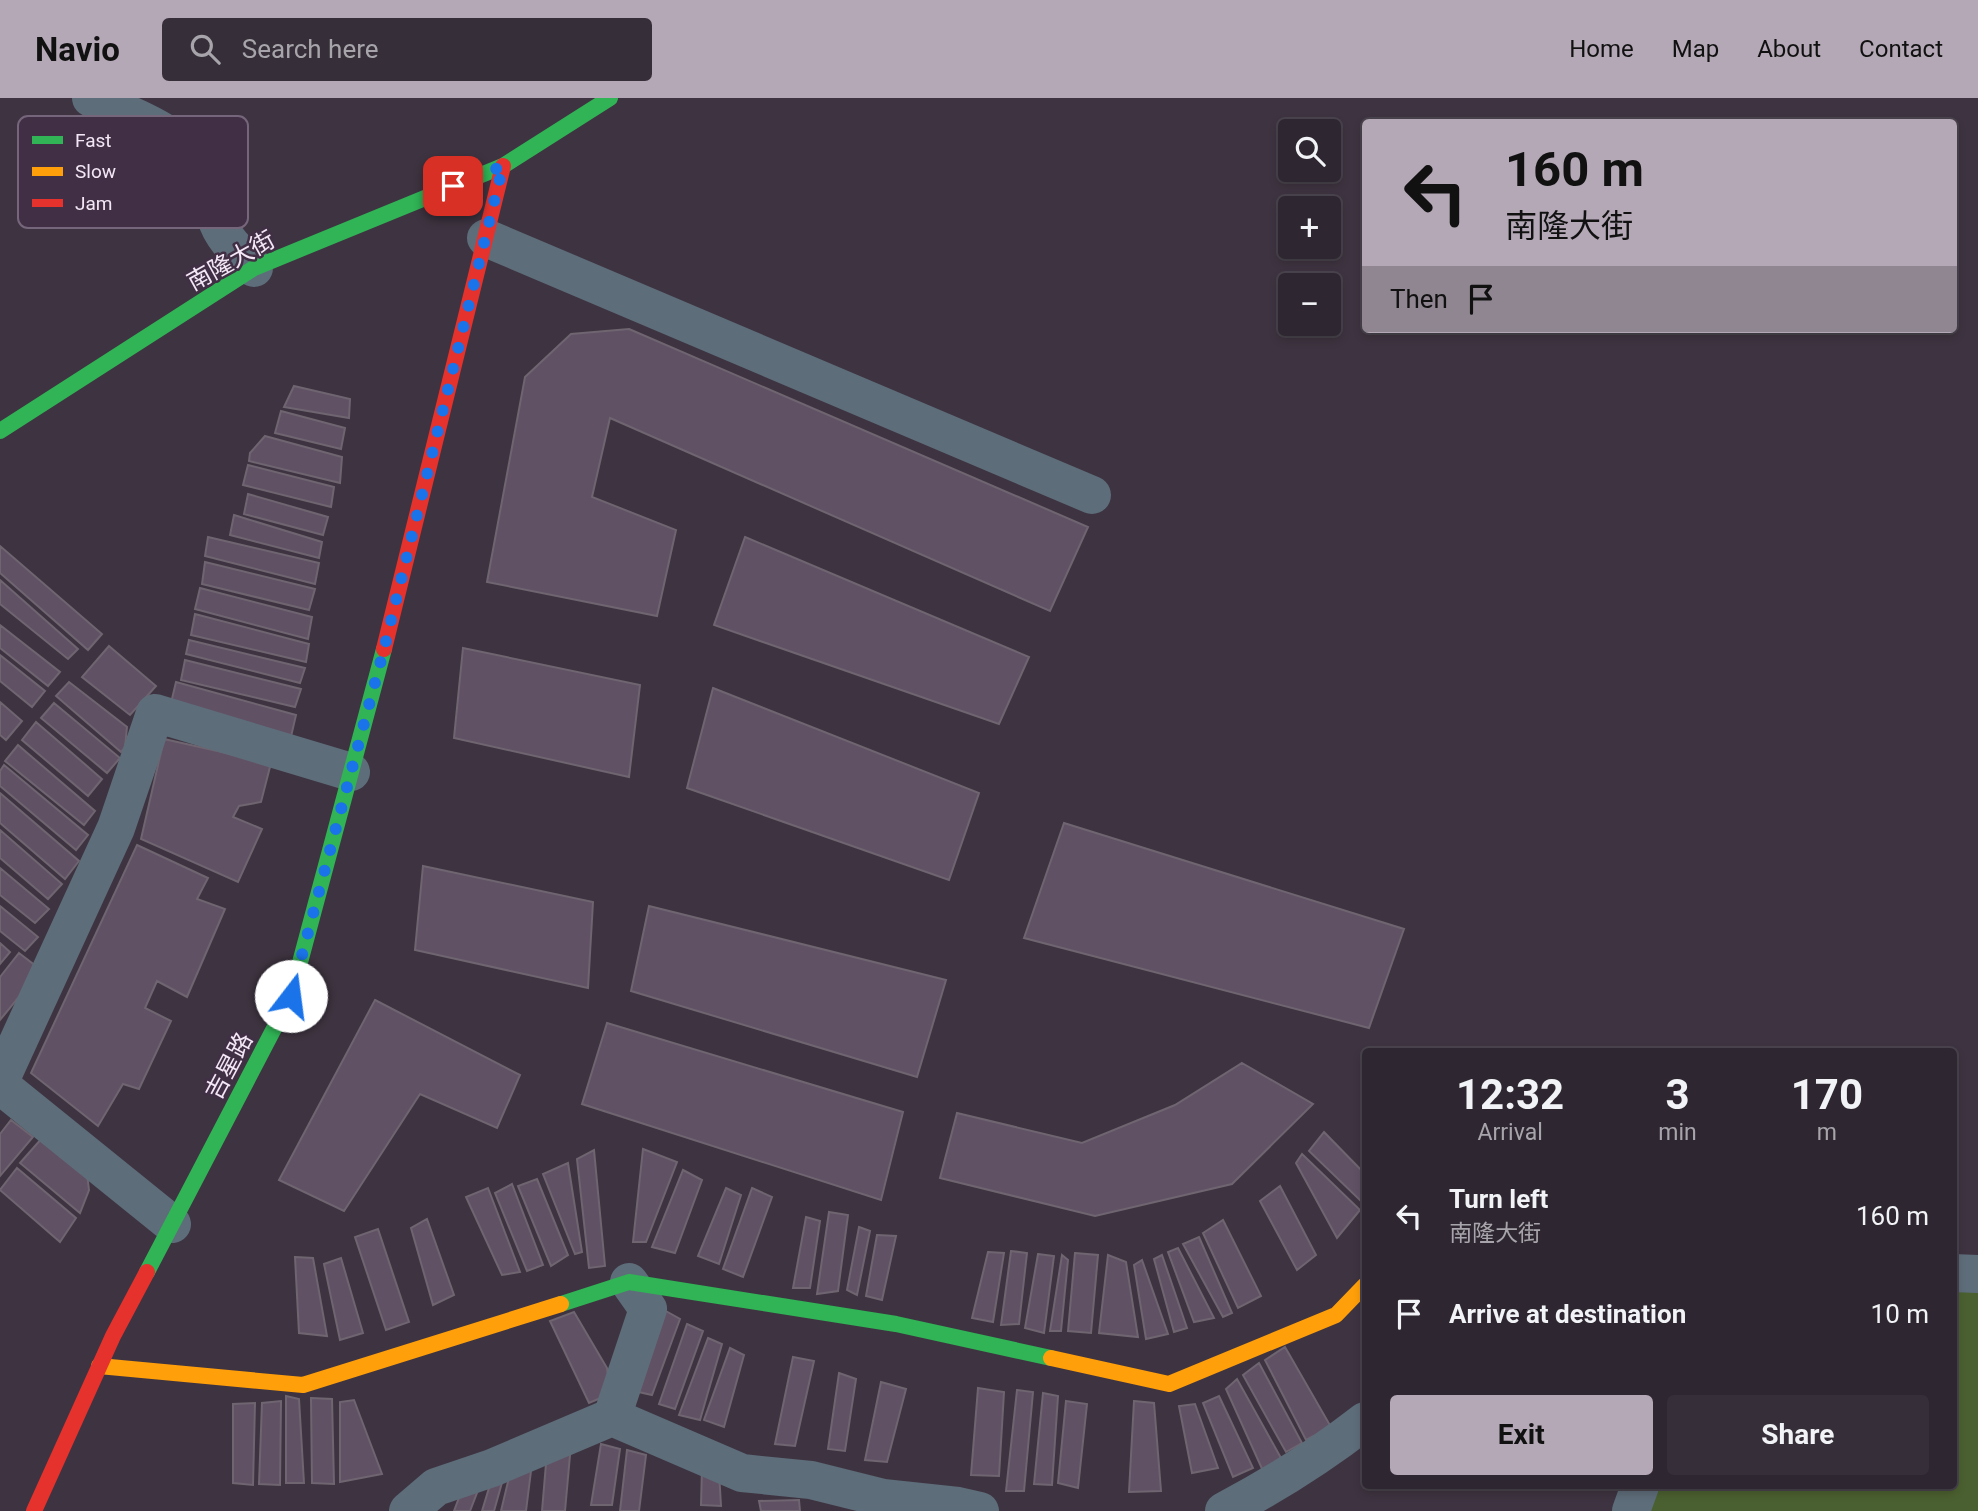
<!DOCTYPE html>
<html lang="en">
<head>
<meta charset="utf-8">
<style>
	:root { --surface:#2e2731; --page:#362f39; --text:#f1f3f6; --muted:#a7a5ab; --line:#49444d; --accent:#b4a8b6 }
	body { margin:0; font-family:Roboto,"Noto Sans SC",sans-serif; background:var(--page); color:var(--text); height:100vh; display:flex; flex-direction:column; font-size:26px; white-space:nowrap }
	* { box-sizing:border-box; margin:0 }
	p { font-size:23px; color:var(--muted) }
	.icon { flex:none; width:38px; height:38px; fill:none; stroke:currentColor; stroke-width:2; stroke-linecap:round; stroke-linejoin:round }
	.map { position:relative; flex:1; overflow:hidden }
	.panel { position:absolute; left:1362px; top:950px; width:595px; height:441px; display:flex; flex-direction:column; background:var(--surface); border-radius:7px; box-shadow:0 4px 10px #0003,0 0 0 2px var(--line) }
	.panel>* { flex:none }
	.hud { position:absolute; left:1362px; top:21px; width:595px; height:214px; border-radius:7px; box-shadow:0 4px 10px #0003,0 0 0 2px var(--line); background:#b4a8b6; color:#111; overflow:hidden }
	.buttons { position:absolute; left:1278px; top:21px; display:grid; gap:14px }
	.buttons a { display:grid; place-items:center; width:63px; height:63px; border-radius:7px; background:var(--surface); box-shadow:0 4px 10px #0003,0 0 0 2px var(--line); font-size:35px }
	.pin { position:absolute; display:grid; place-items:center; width:60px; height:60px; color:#fff; margin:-30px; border-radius:14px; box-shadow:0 4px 10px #0006 }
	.me { position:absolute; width:77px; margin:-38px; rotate:15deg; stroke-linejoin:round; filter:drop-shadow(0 0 5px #0008) }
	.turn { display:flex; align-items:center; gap:24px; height:147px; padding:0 28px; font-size:32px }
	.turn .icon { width:91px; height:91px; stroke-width:2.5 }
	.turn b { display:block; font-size:49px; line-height:60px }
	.then { display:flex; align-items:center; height:66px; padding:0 28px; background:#0003; gap:14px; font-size:26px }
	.eta { display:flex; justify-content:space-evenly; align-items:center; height:119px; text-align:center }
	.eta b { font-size:42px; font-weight:700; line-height:49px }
	.action { display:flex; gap:14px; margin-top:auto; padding:14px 28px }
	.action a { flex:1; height:80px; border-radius:7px; background:var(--accent); color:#111; font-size:28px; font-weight:700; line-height:80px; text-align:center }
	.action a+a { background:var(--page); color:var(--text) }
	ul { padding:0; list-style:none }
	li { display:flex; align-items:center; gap:21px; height:98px; padding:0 28px }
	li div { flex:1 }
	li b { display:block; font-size:26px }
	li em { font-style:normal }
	header { display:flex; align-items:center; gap:42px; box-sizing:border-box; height:98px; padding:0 35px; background:var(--accent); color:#111 }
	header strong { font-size:33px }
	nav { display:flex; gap:38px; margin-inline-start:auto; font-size:24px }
	.search { width:490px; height:63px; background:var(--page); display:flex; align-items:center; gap:18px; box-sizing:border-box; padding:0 24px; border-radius:7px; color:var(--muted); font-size:26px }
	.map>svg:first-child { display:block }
	.green { fill:#4b6030 }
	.building { fill:#615165; stroke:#6e6570; stroke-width:2 }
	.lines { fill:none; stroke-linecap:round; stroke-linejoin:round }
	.street { stroke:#5e6d7a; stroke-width:38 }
	.fast { stroke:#30b455; stroke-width:16 }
	.slow { stroke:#ff9f0a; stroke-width:16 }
	.jam { stroke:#e5322d; stroke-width:16 }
	.route { stroke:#1a73e8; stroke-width:12; stroke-dasharray:0 21.6 }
	.labels { text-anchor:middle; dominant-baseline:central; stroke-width:5; stroke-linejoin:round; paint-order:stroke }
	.street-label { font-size:24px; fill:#f3e7f5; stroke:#412f46 }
	.key { fill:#412f46; stroke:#76667b; stroke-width:2 }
	.key-label { font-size:19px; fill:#f3e7f5 }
</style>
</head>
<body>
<header>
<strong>Navio</strong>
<div class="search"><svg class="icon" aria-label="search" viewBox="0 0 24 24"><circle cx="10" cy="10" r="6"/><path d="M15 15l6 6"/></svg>Search here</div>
<nav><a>Home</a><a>Map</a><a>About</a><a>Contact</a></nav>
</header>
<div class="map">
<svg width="1978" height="1413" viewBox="0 0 1978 1413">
	<rect width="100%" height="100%" fill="#3e3441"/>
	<!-- green -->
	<path class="green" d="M1953,1189L1978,1190V1413H1649L1656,1388H1953Z"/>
	<!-- building -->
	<path class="building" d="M629,231L1088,429L1050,513L610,320L592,399L676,432L657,518L487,484L525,279L571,236Z
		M294,288L350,301L349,320L284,309Z
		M281,313L345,330L341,351L275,335Z
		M265,338L342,359L340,385L249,363L250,355Z
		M248,367L334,389L331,409L243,387Z
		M248,396L328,419L323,437L244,416Z
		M234,417L322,444L319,460L230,437Z
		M208,439L319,465L315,486L205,458Z
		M745,439L1029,559L999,626L714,527Z
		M0,448L102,536L88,552L0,475Z
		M205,464L315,491L309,512L202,486Z
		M0,482L78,551L68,561L0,506Z
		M200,490L312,519L308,541L195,511Z
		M195,516L309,546L306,564L191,537Z
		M0,527L60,574L48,588L0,550Z
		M189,542L305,570L300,585L186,556Z
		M109,548L156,588L130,617L82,579Z
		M463,550L640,587L629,679L454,640Z
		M0,557L45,593L32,609L0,583Z
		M185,562L301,591L295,609L181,582Z
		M69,584L127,629L125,649L121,654L56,598Z
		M176,584L296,617L290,643L171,605Z
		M713,590L979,695L949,782L687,690Z
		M0,604L22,623L6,642L0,637Z
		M54,605L120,660L107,675L41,620Z
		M36,624L102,681L88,698L22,642Z
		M164,641L271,665L261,704L239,708L233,719L262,731L238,784L141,741Z
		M18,647L95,713L84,727L5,663Z
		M4,667L88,737L76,752L0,688V673Z
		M0,695L79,763L65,781L0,725Z
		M1064,725L1404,831L1369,930L1024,840Z
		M0,732L62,786L48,801L0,760Z
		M137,747L208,780L197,801L225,811L187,899L157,883L145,910L171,923L139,991L123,986L98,1028L31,975Z
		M423,768L593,804L588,890L415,852Z
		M0,770L49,811L35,825L0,797Z
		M0,808L38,839L25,853L0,833Z
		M649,808L946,882L917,979L631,893Z
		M0,845L10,854L0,866Z
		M19,855L41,872L0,922V879Z
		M375,902L520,977L497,1030L420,996L344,1113L279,1082Z
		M607,925L903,1014L881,1102L582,1006Z
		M1242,965L1313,1006L1232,1086L1095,1118L940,1080L957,1015L1082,1045L1175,1007Z
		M11,1022L33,1039L0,1078V1036Z
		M1324,1034L1365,1076V1107L1309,1053Z
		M43,1039L87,1076L89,1092L80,1115L20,1065Z
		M643,1051L677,1064L646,1144H633Z
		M594,1052L605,1168L589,1170L577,1061Z
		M1302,1056L1360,1112L1337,1140L1296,1065Z
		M568,1065L582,1154L575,1156L543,1076Z
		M17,1070L76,1120L60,1144L0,1092Z
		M683,1072L702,1082L675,1155L652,1149Z
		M537,1081L568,1157L551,1168L518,1088Z
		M512,1086L543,1167L527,1173L495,1095Z
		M1280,1088L1316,1157L1297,1172L1260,1103Z
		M488,1090L520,1174L502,1177L466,1099Z
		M726,1090L741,1097L719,1166L698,1158Z
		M752,1090L772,1099L743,1179L723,1171Z
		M829,1114L848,1117L838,1193L817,1196Z
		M806,1119L820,1123L810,1190H793Z
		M427,1121L454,1197L433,1207L411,1130Z
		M1223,1122L1261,1198L1238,1210L1203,1135Z
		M859,1129L870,1133L857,1197L847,1192Z
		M378,1131L409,1224L386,1232L355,1139Z
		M877,1137L896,1138L882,1202L866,1198Z
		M1199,1139L1232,1215L1223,1219L1183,1146Z
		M1178,1150L1214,1220L1194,1224L1168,1154Z
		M1011,1153L1027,1155L1019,1226L1001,1227Z
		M988,1154L1004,1155L993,1224L972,1220Z
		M1075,1155L1098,1157L1091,1235L1068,1233Z
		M1038,1156L1054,1158L1044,1235L1025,1230Z
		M1062,1157L1068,1162L1061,1233H1050Z
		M1108,1157L1126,1164L1138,1239L1099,1235Z
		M1162,1157L1187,1230L1174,1234L1154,1161Z
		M295,1159L313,1160L327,1238L299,1235Z
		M341,1160L363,1235L340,1242L324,1166Z
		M1142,1162L1168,1236L1146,1241L1134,1167Z
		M664,1212L680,1221L652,1297L634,1293Z
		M574,1214L607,1270L610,1296L589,1305L550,1223Z
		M687,1226L703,1233L675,1311L659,1306Z
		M708,1240L722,1246L700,1322L679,1317Z
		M1285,1249L1331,1329L1306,1342L1265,1262Z
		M730,1250L744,1257L724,1329L704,1322Z
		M793,1259L814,1263L795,1348L775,1346Z
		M1259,1265L1302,1345L1286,1354L1243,1277Z
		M839,1275L856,1281L845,1353L828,1351Z
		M1237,1281L1281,1360L1263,1373L1226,1291Z
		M881,1284L906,1291L887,1364L865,1362Z
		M978,1290L1004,1294L999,1378L971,1377Z
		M1017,1292L1033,1294L1024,1393H1006Z
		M1043,1295L1058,1298L1052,1387L1034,1386Z
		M286,1298L299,1301L304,1385H286Z
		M1219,1298L1253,1370L1233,1379L1203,1305Z
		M311,1300L332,1301L334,1386L312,1385Z
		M354,1302L382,1376L340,1384V1304Z
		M281,1303L280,1387L259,1386L262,1305Z
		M1066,1303L1087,1306L1078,1390L1058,1385Z
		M1134,1303L1154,1305L1161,1393L1129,1394Z
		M255,1305L253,1387L233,1385V1306Z
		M1195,1306L1218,1370L1192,1375L1179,1308Z
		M601,1346L620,1351L612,1407H591Z
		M627,1352L646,1357L639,1413H620Z
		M547,1354L570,1357L565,1413H542Z
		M702,1370L719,1374L721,1408L701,1407Z
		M511,1371L531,1373L526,1413H501Z
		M505,1374L494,1413H482L492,1380Z
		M482,1382L470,1413H454L463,1389Z
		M799,1402L800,1413H761L759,1403Z"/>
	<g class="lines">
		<!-- street -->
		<path class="street" d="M91,0C135,20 193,37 210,87C213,97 213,108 216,119C221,139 239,155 254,170
			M486,140L1092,397
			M0,983L116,730L155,615L351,674
			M0,987L172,1126
			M1953,1175L1978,1176
			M629,1184L648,1211L612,1319L742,1375L811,1382L883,1400L958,1408L980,1413
			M408,1413L436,1389L492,1370L612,1319
			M1224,1413C1274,1387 1320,1358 1365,1323
			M1631,1413L1640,1388"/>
		<!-- fast -->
		<path class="fast" d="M503,68L610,0
			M0,333L254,170L503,68
			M147,1174L291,898L384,551
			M561,1206L629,1184L896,1226L1051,1260"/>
		<!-- slow -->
		<path class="slow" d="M1051,1260L1169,1286L1336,1217L1365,1187
			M99,1268L303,1287L561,1206"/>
		<!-- jam -->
		<path class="jam" d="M384,551L503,68
			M34,1413L113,1238L147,1174"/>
	</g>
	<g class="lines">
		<!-- route -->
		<path class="route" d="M291,898L384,551L503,68L453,88"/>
	</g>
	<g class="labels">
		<!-- street labels -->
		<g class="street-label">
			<text transform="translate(231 163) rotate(-29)">南隆大街</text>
			<text transform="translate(229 968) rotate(-62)">吉星路</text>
		</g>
	</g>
	<!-- legend -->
	<rect x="18" y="18" width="230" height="112" rx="10" class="key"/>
	<rect x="32" y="38" width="31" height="8" fill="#30b455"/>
	<rect x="32" y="69" width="31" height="9" fill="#ff9f0a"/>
	<rect x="32" y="101" width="31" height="8" fill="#e5322d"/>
	<g class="key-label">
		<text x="75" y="49">Fast</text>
		<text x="75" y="80">Slow</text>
		<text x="75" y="112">Jam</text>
	</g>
</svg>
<div class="buttons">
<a><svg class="icon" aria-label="search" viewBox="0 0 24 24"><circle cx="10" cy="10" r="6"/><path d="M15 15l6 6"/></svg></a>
<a>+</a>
<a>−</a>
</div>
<div class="pin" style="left:453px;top:88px;background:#d93025"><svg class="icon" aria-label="arrive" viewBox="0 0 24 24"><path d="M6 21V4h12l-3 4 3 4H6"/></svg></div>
<svg class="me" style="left:291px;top:898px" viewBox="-20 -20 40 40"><circle r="19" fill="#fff"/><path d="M0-13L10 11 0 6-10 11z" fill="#1a73e8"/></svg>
<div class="hud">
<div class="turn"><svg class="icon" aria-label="left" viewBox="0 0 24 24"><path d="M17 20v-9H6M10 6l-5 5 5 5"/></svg><div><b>160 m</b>南隆大街</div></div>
<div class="then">Then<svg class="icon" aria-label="arrive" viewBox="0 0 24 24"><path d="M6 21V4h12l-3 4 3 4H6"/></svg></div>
</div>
<section class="panel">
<div class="eta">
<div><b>12:32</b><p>Arrival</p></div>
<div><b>3</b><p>min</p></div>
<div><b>170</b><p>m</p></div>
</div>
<ul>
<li><svg class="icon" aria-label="left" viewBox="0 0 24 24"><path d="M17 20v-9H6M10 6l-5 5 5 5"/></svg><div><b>Turn left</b><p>南隆大街</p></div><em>160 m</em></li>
<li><svg class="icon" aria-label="arrive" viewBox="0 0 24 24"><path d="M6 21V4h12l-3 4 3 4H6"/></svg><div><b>Arrive at destination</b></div><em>10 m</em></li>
</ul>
<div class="action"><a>Exit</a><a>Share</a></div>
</section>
</div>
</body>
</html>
